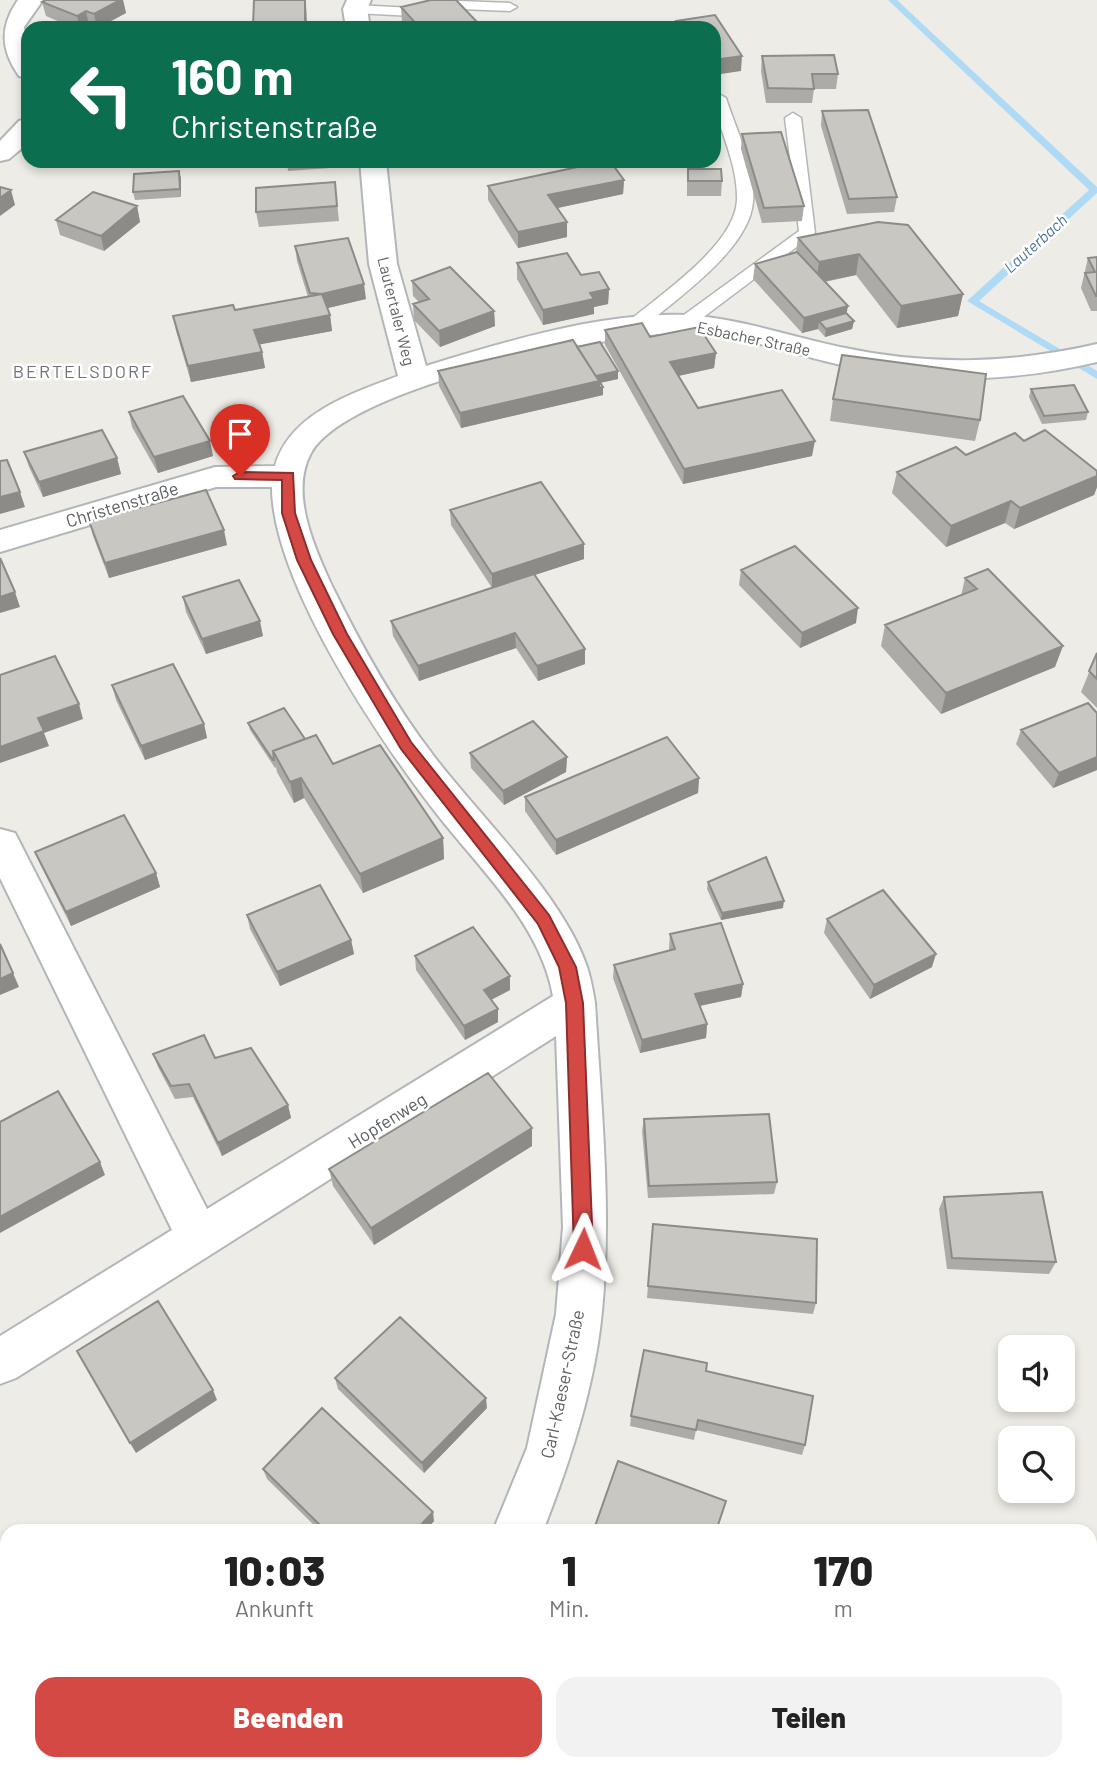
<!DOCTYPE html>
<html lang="de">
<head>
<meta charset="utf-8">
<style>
	:root { --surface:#fff; --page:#f2f2f2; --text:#222; --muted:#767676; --accent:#d54945 }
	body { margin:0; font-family:Barlow,sans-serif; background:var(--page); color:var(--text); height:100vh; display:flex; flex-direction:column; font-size:26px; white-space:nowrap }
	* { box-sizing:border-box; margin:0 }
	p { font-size:23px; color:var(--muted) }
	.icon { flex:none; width:38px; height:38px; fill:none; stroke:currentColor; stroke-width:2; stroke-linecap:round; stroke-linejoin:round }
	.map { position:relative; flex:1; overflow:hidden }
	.side { position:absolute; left:0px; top:1524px; width:1097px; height:247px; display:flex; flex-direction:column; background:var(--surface); border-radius:21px 21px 0 0; box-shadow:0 4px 10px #0003 }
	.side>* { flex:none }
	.banner { position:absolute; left:21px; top:21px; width:700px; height:147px; border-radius:21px; box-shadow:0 4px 10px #0003; background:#0b6e4f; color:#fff; overflow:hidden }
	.fabs { position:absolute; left:998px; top:1335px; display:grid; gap:14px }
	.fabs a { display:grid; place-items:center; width:77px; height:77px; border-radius:14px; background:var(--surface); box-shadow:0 4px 10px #0003; font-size:35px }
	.pin { position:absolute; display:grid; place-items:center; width:60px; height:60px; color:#fff; margin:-72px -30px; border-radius:50% 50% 50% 0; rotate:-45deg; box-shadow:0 0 7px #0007 }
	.pin .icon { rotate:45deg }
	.me { position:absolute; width:77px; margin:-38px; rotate:2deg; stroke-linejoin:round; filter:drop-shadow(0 0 5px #0008) }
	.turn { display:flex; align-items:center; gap:24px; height:147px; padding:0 35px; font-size:32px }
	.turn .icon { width:91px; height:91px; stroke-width:2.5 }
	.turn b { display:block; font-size:49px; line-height:60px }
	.eta { display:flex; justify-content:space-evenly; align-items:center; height:119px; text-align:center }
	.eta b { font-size:42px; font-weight:800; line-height:49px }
	.action { display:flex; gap:14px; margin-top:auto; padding:14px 35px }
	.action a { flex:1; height:80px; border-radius:21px; background:var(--accent); color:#fff; font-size:28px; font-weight:800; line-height:80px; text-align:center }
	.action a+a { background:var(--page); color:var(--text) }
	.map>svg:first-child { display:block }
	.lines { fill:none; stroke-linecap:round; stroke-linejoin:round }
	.stream { fill:#afdaf5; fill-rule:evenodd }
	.lane-casing { stroke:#b3b6b9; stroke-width:3 }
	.street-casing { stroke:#b3b6b9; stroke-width:4 }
	.lane { fill:#fff; fill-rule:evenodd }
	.street { fill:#fff; fill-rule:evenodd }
	.wall { fill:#adaba7 }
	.shaded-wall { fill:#8d8b88 }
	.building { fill:#c9c7c2; stroke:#8d8b88; stroke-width:2 }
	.route { fill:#d54945; stroke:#8a2f2d; stroke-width:2 }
	.labels { text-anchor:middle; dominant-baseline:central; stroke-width:5; stroke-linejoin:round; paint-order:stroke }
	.far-water-label { font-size:16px; font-style:italic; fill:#4a769d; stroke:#fff }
	.far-street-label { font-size:16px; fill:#5d6164; stroke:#fff }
	.far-quarter-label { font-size:18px; letter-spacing:2px; fill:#6f7376; stroke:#fff }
	.street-label { font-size:18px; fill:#5d6164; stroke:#fff }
</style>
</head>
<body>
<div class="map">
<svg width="1097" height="1770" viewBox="0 0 1097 1770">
	<rect width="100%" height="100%" fill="#eeece6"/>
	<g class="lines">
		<!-- stream -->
		<path class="stream" d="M888,0H897L1097,187V193L979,301L1097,371V379L967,301L1089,190Z"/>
		<defs>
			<path id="lane" d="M460,1L510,3L517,7L510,11L460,9L413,16L355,13L348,9L355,5L413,8Z
				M719,94L726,98C736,130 756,168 753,202C749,250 675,300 641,329H629L626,325L629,321C661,294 735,245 737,200C738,169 723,136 714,107V95Z
				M793,113L801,118L815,233L689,328H677L674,324L677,320L799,231L785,118Z"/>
			<path id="street" d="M18,0H43L24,27L28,48V78L19,76C0,49 0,26 18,0Z
				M347,0H371L367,9L370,28H346L343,9Z
				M28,118V143L9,159L0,161V141L19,121Z
				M360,161H386L397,264L426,366C504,342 602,312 685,315C738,318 789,336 840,347C928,366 1010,364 1097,344V362C1009,383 925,384 837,364C785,352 733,332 679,333C605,334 348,387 311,453C289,493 315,549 332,586C361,645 393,703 433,755C480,817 563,895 587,967C591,979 593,991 595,1003C601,1105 612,1209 602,1311C595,1386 570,1462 543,1531H493L527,1448L556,1314L563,1227L556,1036L16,1378L0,1384V1336L172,1230L0,878V829L15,833L207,1209L553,996C541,928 486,875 444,823C384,748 272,583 272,487H216L0,552V530L215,467L275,466C290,413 353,393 398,376L369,264Z
				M397,1764H451L448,1770H394Z"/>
		</defs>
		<!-- lane casing -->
		<use href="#lane" class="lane-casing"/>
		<!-- street casing -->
		<use href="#street" class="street-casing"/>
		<!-- lane -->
		<use href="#lane" class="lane"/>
		<!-- street -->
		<use href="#street" class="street"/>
	</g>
	<!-- wall -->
	<path class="wall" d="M46,0H123L126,13L99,28L89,26L86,28H74L46,16L42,2Z
		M254,0L306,5L307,28H254Z
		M401,7L477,22L528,28H407L402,22Z
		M762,56L838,74L836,89H814L812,103H766L761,71Z
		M822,111L897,197L894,212L847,214L821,126Z
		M742,134L804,206L802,221L762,223L741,149Z
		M68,161H129L69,163Z
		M287,161H329L330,168L288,171Z
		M688,169L722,181L721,196H687V184Z
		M179,171L181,179V197L135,200L133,192Z
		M624,180L623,194L557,208L567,237L518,248L488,200V186Z
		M335,182L339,221L259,227L256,212Z
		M137,206L140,222L104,251L60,235L56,220Z
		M878,222L963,294L958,316L897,328L856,275L825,282L848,306L846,313L854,321L852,329L825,337L818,329L802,333L753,279L755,264L796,252L798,238Z
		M295,246L366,299L327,308L330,315L332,331L260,344L262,352L265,368L191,382L176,331L173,316L235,310L308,297L297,261Z
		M1097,257V311H1091L1081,288L1088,258Z
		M517,263L581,275L609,289L608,304L594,307V314L543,325L517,279Z
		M412,281L494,311L495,326L440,347L414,320L413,304L419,302L413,296Z
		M605,330L650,337L716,353L714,368L678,376L698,408L812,456L683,484L605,345Z
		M577,347L618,371V379L600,383L603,387V395L461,428L439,386L438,371Z
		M1031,389L1088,412L1086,420L1042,424L1029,397Z
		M833,399L980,420L975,441L830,421Z
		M129,412L213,456L158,473L132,427Z
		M1024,441L1097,471V487L1094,495L1014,529L1005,523L946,547L892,493L897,472Z
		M24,452L117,458L121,474L43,497L29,467Z
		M450,510L584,544V559L534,575L585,664L538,681L516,648L419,681L393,636L391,621L492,588L451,525Z
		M89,521L227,545L109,578L93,536Z
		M741,570L856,623L800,648L739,585Z
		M965,578L1055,667L941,714L881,646L885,625L961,596Z
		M183,597L263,636L206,654L186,612Z
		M1097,653V708L1081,692Z
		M112,685L204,724L207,738L145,760L116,700Z
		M1097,713V770L1053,788L1016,744L1021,730Z
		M248,723L305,739L333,764L443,838L444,859L363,893L304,798L294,803L277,772L276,767L275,768L250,730Z
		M470,753L567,757L566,772L504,805L471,768Z
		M699,778L698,793L556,855L525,811V797Z
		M35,852L156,873L160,887L71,926L41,866Z
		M708,882L783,908L721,920L707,889Z
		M247,915L351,940L354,954L280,986L250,929Z
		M827,919L932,967L870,999L824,933Z
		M670,934L743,984L741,997L700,1006L707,1024L706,1038L640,1053L613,978L614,965L670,951L669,948Z
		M415,956L510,990L491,1000L498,1022L465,1040L416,970Z
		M153,1054L288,1105L291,1118L222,1156L193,1097L175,1099L158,1067Z
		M644,1119L777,1182L774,1194L648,1198L642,1131Z
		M532,1146L374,1245L333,1186L329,1169Z
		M944,1197L1056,1262L1049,1274L947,1269L939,1209Z
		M653,1224L816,1303L813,1314L647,1298Z
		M706,1371L805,1445L802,1455L696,1430L694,1440L630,1426L631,1416Z
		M335,1378L487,1408L424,1473L338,1389Z
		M263,1469L434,1521L425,1531H320L267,1479Z"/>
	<!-- shaded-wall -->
	<path class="shaded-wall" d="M120,0H123L126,13L97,28L94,14Z
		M305,0L306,5L307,28L305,23Z
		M86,11L89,26L86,28H80L77,16Z
		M742,56L741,71L714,75V60Z
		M629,161H660V163L628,167Z
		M179,171L181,179V197L180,189Z
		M624,180L623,194L548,210V195Z
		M11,190L15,205L0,216V198Z
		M137,206L140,222L104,251L101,236Z
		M567,222V237L518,248V232Z
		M859,254L856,275L816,283L819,262Z
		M364,284L366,299L324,309L322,294Z
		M609,289L608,304L594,307V314L543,325V310L590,293Z
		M963,294L958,316L897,328L901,306Z
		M848,306L845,321H819L818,329L802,333L804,318Z
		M494,311L495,326L440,347L439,331Z
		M330,315L332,331L257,345L254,330Z
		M854,321L852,329L825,337L826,329Z
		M262,352L265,368L191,382L188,366Z
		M716,353L714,368L669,378L670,362Z
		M618,371V379L599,383L603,387V395L461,428L460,413L596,376Z
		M210,441L213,456L158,473L154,457Z
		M815,441L812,456L683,484L684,469Z
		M117,458L121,474L43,497L39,482Z
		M1097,476V487L1094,495L1014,529L1020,508Z
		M20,492L25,507L0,514V497Z
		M1011,501L1005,523L946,547L951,526Z
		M224,530L227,545L109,578L105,563Z
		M584,544V559L492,589V574Z
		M15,592L20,607L0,613V597Z
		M858,608L856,623L800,648L802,633Z
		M260,621L263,636L206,654L202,639Z
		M515,633L516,648L419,681L418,666Z
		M1063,646L1055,667L941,714L946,693Z
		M585,649V664L538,681L537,666Z
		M79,704L83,719L44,733L49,746L0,763V747L38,718Z
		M204,724L207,738L145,760L141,746Z
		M567,757L566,772L504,805L503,791Z
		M1097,757V770L1053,788L1059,773Z
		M301,778L304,798L294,803L290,782Z
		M699,778L698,793L556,855V840Z
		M443,838L444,859L363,893L360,874Z
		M156,873L160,887L71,926L66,912Z
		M784,901L783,908L721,920L722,913Z
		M351,940L354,954L280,986L277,972Z
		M936,954L932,967L870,999L874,985Z
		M13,973L19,987L0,995V979Z
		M510,976V990L485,1003L484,990Z
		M743,984L741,997L694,1007L695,994Z
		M498,1009V1022L465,1040L464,1026Z
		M707,1024L706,1038L640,1053L642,1040Z
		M288,1105L291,1118L222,1156L218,1143Z
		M532,1128V1146L374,1245L371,1228Z
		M100,1162L105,1175L0,1233V1217Z
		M213,1390L217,1400L136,1453L130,1443Z
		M486,1398L487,1408L424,1473L422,1463Z
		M433,1512L434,1521L425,1531H415Z"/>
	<!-- building -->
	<path class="building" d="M46,0H120L94,14L86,11L77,16L42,2Z
		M254,0H305V23L253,26Z
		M431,0H456L477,22L528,23L527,28H420L401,7Z
		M715,15L742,56L714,60V28H681L676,21Z
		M834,55L838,74H812L814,89L768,88L762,56Z
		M868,110L897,197L849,199L822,111Z
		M781,132L804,206L764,208L742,134Z
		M606,161H610L624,180L548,195L567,222L518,232L488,186Z
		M688,169H721L722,181H688Z
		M179,171L180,189L133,192L134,174Z
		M335,182L337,206L256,212V188Z
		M0,187L11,190L0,198Z
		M93,192L137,206L101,236L56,220Z
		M878,222L908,225L963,294L901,306L859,254L819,262L798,238Z
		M348,238L364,284L322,294L330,315L254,330L262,352L188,366L173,316L233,305L235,310L322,294L310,293L295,246Z
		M797,252L848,306L804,318L755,264Z
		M567,253L581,275L599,272L609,289L590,293L594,299L543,310L517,263Z
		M1097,257V296H1096L1085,273L1095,272L1088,258Z
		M450,267L494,311L439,331L413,304L429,299L412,281Z
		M846,313L854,321L826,329L819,321Z
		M642,323L650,337L699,327L716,353L670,362L698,408L782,390L815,441L684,469L605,330Z
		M573,340L599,381L460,413L438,371Z
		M600,342L618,371L596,376L603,387L599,388V381L577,347Z
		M842,355L986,374L980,420L833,399Z
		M1074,385L1088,412L1044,416L1031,389Z
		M183,396L210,441L154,457L129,412Z
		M102,430L117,458L39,482L24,452Z
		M1045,430L1097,471V476L1020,508L1011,501L951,526L897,472L956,447L966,455L1015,433L1024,441Z
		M7,460L20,492L0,497V461Z
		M541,482L584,544L492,574L450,510Z
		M206,490L224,530L105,563L89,521Z
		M795,546L858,608L802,633L741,570Z
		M0,558L15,592L0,597Z
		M988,569L1063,646L946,693L885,625L977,589L965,578Z
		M534,574L585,649L537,666L515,633L418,666L391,621Z
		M239,580L260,621L202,639L183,597Z
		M1097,653V679L1089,671Z
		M55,656L79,704L38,718L44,731L0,747V675Z
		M173,664L204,724L141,746L112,685Z
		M1088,703L1097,713V757L1059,773L1021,730Z
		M284,708L305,739L273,751L274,760H273L248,723Z
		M533,721L567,757L503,791L470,753Z
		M316,735L333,764L380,745L443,838L360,874L301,778L290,782L273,751Z
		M667,737L699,778L556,840L525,797Z
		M124,815L156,873L66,912L35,852Z
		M766,857L784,901L722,913L708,882Z
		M320,885L351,940L277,972L247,915Z
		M883,890L936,954L874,985L827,919Z
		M721,923L743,984L695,994L707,1024L642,1040L614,965L675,949L670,934Z
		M473,927L510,976L484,990L498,1009L464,1026L415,956Z
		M0,944L13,973L0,979Z
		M204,1035L215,1058L251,1048L288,1105L218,1143L189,1084L171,1086L153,1054Z
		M488,1073L532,1128L371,1228L329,1169Z
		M58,1091L100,1162L0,1217V1122Z
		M769,1114L777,1182L649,1186L644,1119Z
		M1042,1192L1056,1262L952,1258L944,1197Z
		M653,1224L817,1239L816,1303L648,1286Z
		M158,1301L213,1390L130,1443L77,1351Z
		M400,1317L486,1398L422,1463L335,1378Z
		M644,1350L707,1363L706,1371L813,1396L805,1445L698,1420L696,1430L631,1416Z
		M322,1408L433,1512L415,1531H326L263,1469Z
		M618,1461L726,1501L716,1531H599L594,1529Z
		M21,1764H140L143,1766L140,1770H26Z"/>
	<!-- route -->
	<path class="route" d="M240,472L293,473L295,513L311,560L347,634L411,742L549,915L576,967L583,1003L593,1249L590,1255L583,1257L577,1255L574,1249L566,1003L559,967L538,924L401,749L333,634L297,560L282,513V480L235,479L233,476Z"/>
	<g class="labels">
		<!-- far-water labels -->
		<g class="far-water-label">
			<text transform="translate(1035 243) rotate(-42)">Lauterbach</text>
		</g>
		<!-- far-street labels -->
		<g class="far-street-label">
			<text transform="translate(397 311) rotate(76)">Lautertaler Weg</text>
			<text transform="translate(754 338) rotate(12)">Esbacher Straße</text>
		</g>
		<!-- far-quarter labels -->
		<g class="far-quarter-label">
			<text x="83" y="371">BERTELSDORF</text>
		</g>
		<!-- street labels -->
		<g class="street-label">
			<text transform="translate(122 504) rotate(-17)">Christenstraße</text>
			<text transform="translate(387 1120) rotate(-32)">Hopfenweg</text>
			<text transform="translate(562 1384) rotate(-78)">Carl-Kaeser-Straße</text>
		</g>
	</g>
</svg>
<div class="fabs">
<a><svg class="icon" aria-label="sound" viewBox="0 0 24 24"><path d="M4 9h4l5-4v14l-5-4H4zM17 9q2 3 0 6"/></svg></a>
<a><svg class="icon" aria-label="search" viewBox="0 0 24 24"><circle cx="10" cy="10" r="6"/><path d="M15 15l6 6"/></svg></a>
</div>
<div class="pin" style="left:240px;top:476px;background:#d93025"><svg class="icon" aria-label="arrive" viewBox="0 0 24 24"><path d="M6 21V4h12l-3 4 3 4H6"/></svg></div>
<svg class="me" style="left:583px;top:1249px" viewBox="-20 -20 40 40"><path d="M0-17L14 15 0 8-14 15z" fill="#d54945" stroke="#fff" stroke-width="4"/></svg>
<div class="banner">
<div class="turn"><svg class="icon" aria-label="left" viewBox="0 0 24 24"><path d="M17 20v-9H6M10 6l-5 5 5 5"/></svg><div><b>160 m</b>Christenstraße</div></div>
</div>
<section class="side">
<div class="eta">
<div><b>10:03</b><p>Ankunft</p></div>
<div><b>1</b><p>Min.</p></div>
<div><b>170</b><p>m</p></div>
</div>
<div class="action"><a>Beenden</a><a>Teilen</a></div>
</section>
</div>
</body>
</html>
